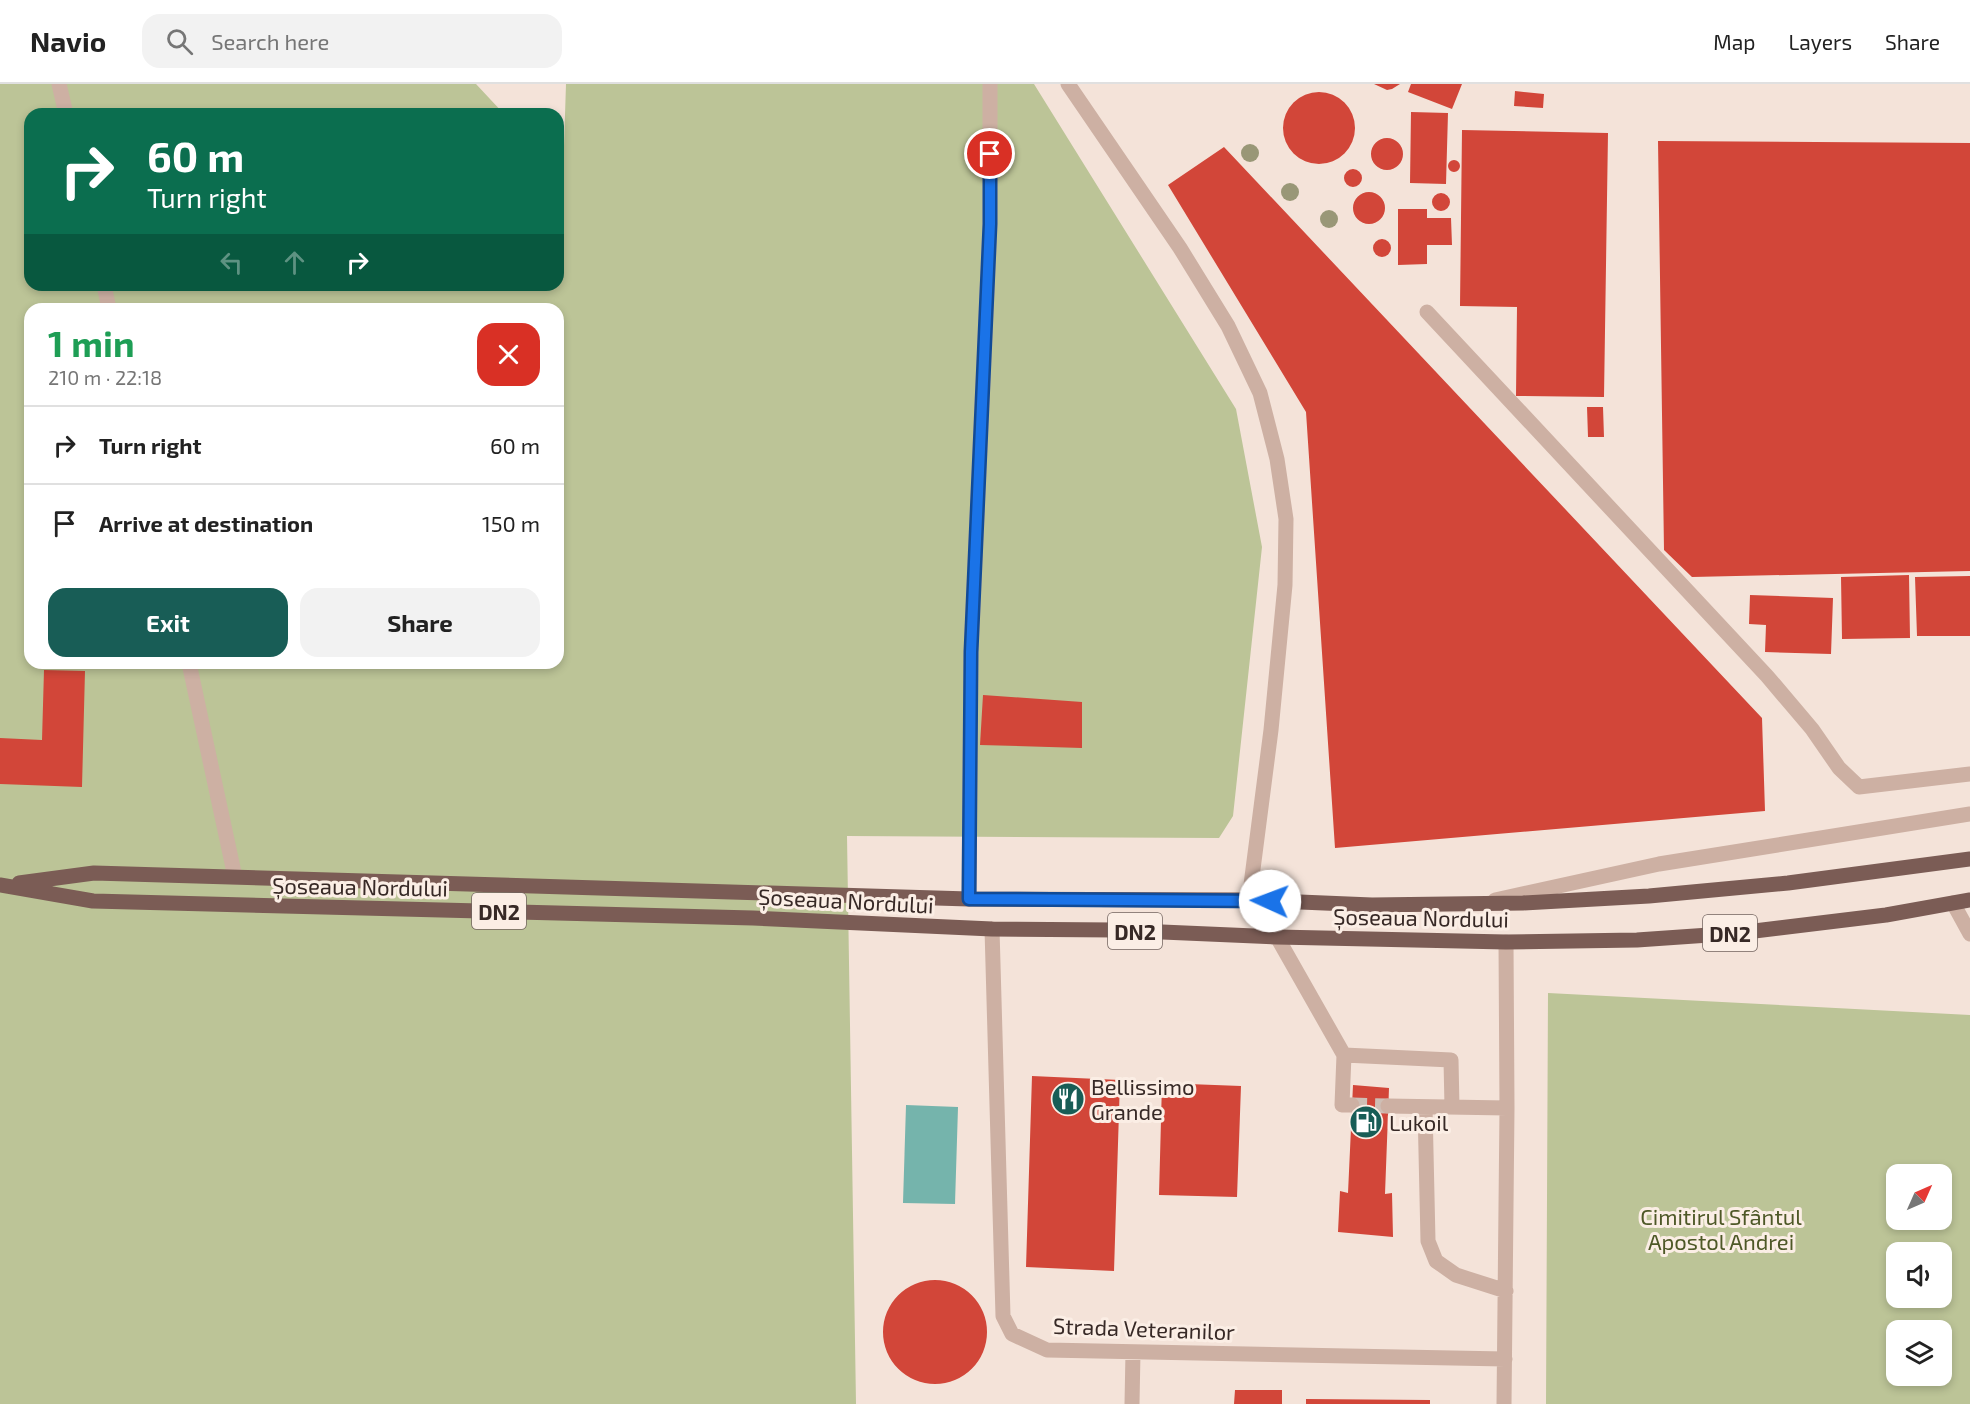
<!DOCTYPE html>
<html lang="en">
<head>
<meta charset="utf-8">
<style>
	:root { --surface:#fff; --page:#f2f2f2; --text:#222; --muted:#767676; --line:#e0e0e0; --accent:#185d56 }
	body { margin:0; font-family:"Exo 2",sans-serif; background:var(--page); color:var(--text); height:100vh; display:flex; flex-direction:column; font-size:22px; white-space:nowrap }
	* { box-sizing:border-box; margin:0 }
	p { font-size:20px; color:var(--muted) }
	.icon { flex:none; width:33px; height:33px; fill:none; stroke:currentColor; stroke-width:2; stroke-linecap:round; stroke-linejoin:round }
	.map { position:relative; flex:1; overflow:hidden }
	.side { position:absolute; left:24px; top:219px; width:540px; height:366px; display:flex; flex-direction:column; background:var(--surface); border-radius:18px; box-shadow:0 3px 9px #0003 }
	.side>* { flex:none }
	.top-card { position:absolute; left:24px; top:24px; width:540px; height:183px; border-radius:18px; box-shadow:0 3px 9px #0003; background:#0b6e4f; color:#fff; overflow:hidden }
	.needle { width:39px; rotate:45deg }
	.buttons { position:absolute; left:1886px; top:1080px; display:grid; gap:12px }
	.buttons a { display:grid; place-items:center; width:66px; height:66px; border-radius:12px; background:var(--surface); box-shadow:0 3px 9px #0003; font-size:30px }
	.pin { position:absolute; display:grid; place-items:center; width:51px; height:51px; color:#fff; margin:-26px; border:3px solid #fff; border-radius:50%; box-shadow:0 2px 6px #0007 }
	.me { position:absolute; width:66px; margin:-33px; rotate:272deg; stroke-linejoin:round; filter:drop-shadow(0 0 4px #0008) }
	.turn { display:flex; align-items:center; gap:21px; height:126px; padding:0 24px; font-size:27px }
	.turn .icon { width:78px; height:78px; stroke-width:2.5 }
	.turn b { display:block; font-size:42px; line-height:51px }
	.lanes { display:flex; align-items:center; height:57px; padding:0 24px; background:#0003; justify-content:center; gap:30px; direction:ltr }
	.lanes .off { opacity:.35 }
	.round { display:grid; place-items:center; flex:none; width:63px; height:63px; border-radius:18px; background:var(--page) }
	.head { display:flex; align-items:center; justify-content:space-between; height:102px; padding:0 24px }
	h1 { font-size:36px; font-weight:700; line-height:45px; color:#1e9e55 }
	.action { display:flex; gap:12px; margin-top:auto; padding:12px 24px }
	.action a { flex:1; height:69px; border-radius:18px; background:var(--accent); color:#fff; font-size:24px; font-weight:700; line-height:69px; text-align:center }
	.action a+a { background:var(--page); color:var(--text) }
	ul { padding:0; list-style:none }
	li { display:flex; align-items:center; gap:18px; height:78px; padding:0 24px; border-top:2px solid var(--line) }
	li div { flex:1 }
	li b { display:block; font-size:22px }
	li em { font-style:normal }
	header { display:flex; align-items:center; gap:36px; box-sizing:border-box; height:84px; padding:0 30px; background:var(--surface); border-bottom:2px solid var(--line) }
	header strong { font-size:28px }
	nav { display:flex; gap:33px; margin-inline-start:auto; font-size:21px }
	.search { width:420px; height:54px; background:var(--page); display:flex; align-items:center; gap:15px; box-sizing:border-box; padding:0 21px; border-radius:18px; color:var(--muted); font-size:22px }
	.map>svg:first-child { display:block }
	.green { fill:#bcc497; fill-rule:evenodd }
	.water { fill:#75b4ac }
	.building { fill:#d24639 }
	.lines { fill:none; stroke-linecap:round; stroke-linejoin:round }
	.minor-tunnel { stroke:#cebeb5; stroke-width:15; stroke-dasharray:15 8; stroke-linecap:butt }
	.minor { stroke:#cdb0a3; stroke-width:15 }
	.major { stroke:#7b5c55; stroke-width:15 }
	.tree { fill:#999777 }
	.route-casing { stroke:#114b97; stroke-width:15 }
	.route { stroke:#1a73e8; stroke-width:10 }
	.labels { text-anchor:middle; dominant-baseline:central; stroke-width:6; stroke-linejoin:round; paint-order:stroke }
	.shield { fill:#fbeee5; stroke:#72645f; stroke-width:1.5 }
	.shield-label { font-size:21px; font-weight:bold; fill:#372926 }
	.street-label { font-size:22px; fill:#372926; stroke:#fbeee5 }
	.poi-label { font-size:22px; fill:#372926; stroke:#fbeee5; text-anchor:start }
	.park-label { font-size:22px; fill:#4e5827; stroke:#fbeee5 }
</style>
</head>
<body>
<header>
<strong>Navio</strong>
<div class="search"><svg class="icon" aria-label="search" viewBox="0 0 24 24"><circle cx="10" cy="10" r="6"/><path d="M15 15l6 6"/></svg>Search here</div>
<nav><a>Map</a><a>Layers</a><a>Share</a></nav>
</header>
<div class="map">
<svg width="1970" height="1320" viewBox="0 0 1970 1320">
	<rect width="100%" height="100%" fill="#f4e3d9"/>
	<!-- green -->
	<path class="green" d="M0,0H476L504,30H30V201H558V88L563,93L566,0H1034L1236,325L1262,463L1233,732L1219,754L847,752L856,1320H0ZM30,225H558V579H30Z
		M1548,909L1970,931V1320H1546ZM1941,1090V1136H1896V1090ZM1896,1168H1941V1214H1896ZM1896,1246H1941V1292H1896Z"/>
	<!-- water -->
	<path class="water" d="M906,1021L958,1023L955,1120L903,1119Z"/>
	<!-- building -->
	<path class="building" d="M1374,0H1400L1392,5L1387,6Z
		M1411,0H1462L1452,25L1408,8Z
		M1515,7L1544,10L1543,24L1514,22Z
		M1283 44a36 36 0 1 1 72 0a36 36 0 1 1-72 0Z
		M1411,28L1448,29L1446,100L1410,99Z
		M1462,46L1608,49L1604,313L1516,312L1517,223L1460,222Z
		M1371 70a16 16 0 1 1 32 0a16 16 0 1 1-32 0Z
		M1658,57L1970,59V487L1692,493L1664,466Z
		M1224,63L1762,634L1765,727L1335,764L1306,328L1168,101Z
		M1448 82a6 6 0 1 1 12 0a6 6 0 1 1-12 0Z
		M1344 94a9 9 0 1 1 18 0a9 9 0 1 1-18 0Z
		M1353 124a16 16 0 1 1 32 0a16 16 0 1 1-32 0Z
		M1432 118a9 9 0 1 1 18 0a9 9 0 1 1-18 0Z
		M1398,125H1427V134H1451L1452,161H1427V180L1398,181Z
		M1373 164a9 9 0 1 1 18 0a9 9 0 1 1-18 0Z
		M1587,323H1603L1604,353H1588Z
		M1909,491L1910,554L1842,555L1841,493Z
		M1970,492V552H1917L1915,493Z
		M1750,511L1833,514L1831,570L1765,568L1766,541L1749,540Z
		M44,586L85,587L82,703L0,700V654L42,656Z
		M983,611L1082,618V664L980,661Z
		M1032,992L1120,996L1114,1187L1026,1183Z
		M1162,999L1241,1002L1237,1113L1159,1111Z
		M1353,1001L1389,1004L1385,1110L1392,1109L1393,1153L1338,1148L1340,1107L1348,1109Z
		M883 1248a52 52 0 1 1 104 0a52 52 0 1 1-104 0Z
		M1235,1306H1282V1320H1234Z
		M1306,1315L1430,1316V1320H1306Z"/>
	<g class="lines">
		<!-- minor-tunnel -->
		<path class="minor-tunnel" d="M1352,1021L1388,1022"/>
		<!-- minor -->
		<path class="minor" d="M59,0L66,30
			M1068,0L1180,164L1228,242L1260,309L1277,375L1286,435L1285,501L1271,646L1249,816
			M104,201L109,225
			M1427,228L1767,592L1812,645L1839,684L1859,703L1970,690
			M189,579L235,793
			M969,815L971,568L990,140V0
			M1495,816L1659,780L1970,730
			M1953,819L1970,850
			M992,845L1003,1232L1012,1250L1047,1266L1505,1275
			M1277,853L1344,971L1342,1021H1352
			M1344,971L1451,976L1452,1023
			M1388,1022L1507,1024
			M1425,1023L1428,1157L1436,1177L1456,1191L1506,1207
			M1132,1320L1133,1268
			M1504,1320L1507,1024L1506,858"/>
		<!-- major -->
		<path class="major" d="M19,799L94,789L969,815L1249,816L1372,821L1523,819L1649,812L1788,799L1970,775
			M0,801L93,817L753,834L992,845L1116,846L1277,853L1506,858L1637,856L1738,849L1886,831L1970,816"/>
	</g>
	<!-- trees -->
	<g class="tree">
		<circle cx="1250" cy="69" r="9"/>
		<circle cx="1290" cy="108" r="9"/>
		<circle cx="1329" cy="135" r="9"/>
	</g>
	<g class="lines">
		<defs>
			<path id="route" d="M990,70V140L971,568L969,815L1270,817"/>
		</defs>
		<!-- route casing -->
		<use href="#route" class="route-casing"/>
		<!-- route -->
		<use href="#route" class="route"/>
	</g>
	<!-- icons -->
	<defs>
		<symbol id="restaurant-disc" viewBox="-11 -11 22 22"><circle r="9.5" fill="#185d56" stroke="#fbeee5"/><path d="M-5-6h1v4h1v-4h1v4h1v-4h1v5L-1.5 .5V6h-2V.5L-5-1ZM5-6V6H3V1.5H1.5Q1.5-4 5-6Z" fill="#fff"/></symbol>
		<symbol id="fuel-disc" viewBox="-11 -11 22 22"><circle r="9.5" fill="#185d56" stroke="#fbeee5"/><path d="M-5.5-6h7V0h2V4h1.3V-2.5L3-4.5l.8-.8L6-3V5H2.5V1h-1V6h-7ZM-4.2-4.7v3.2H.2V-4.7Z" fill="#fff"/></symbol>
	</defs>
	<g fill-rule="evenodd">
		<use href="#restaurant-disc" x="1049" y="996" width="38" height="38"/>
		<use href="#fuel-disc" x="1347" y="1019" width="38" height="38"/>
	</g>
	<g class="labels">
		<!-- shield labels -->
		<g class="shield">
			<rect x="472" y="809" width="54" height="36" rx="4.5"/>
			<rect x="1108" y="829" width="54" height="36" rx="4.5"/>
			<rect x="1703" y="831" width="54" height="36" rx="4.5"/>
		</g>
		<g class="shield-label">
			<text x="499" y="827">DN2</text>
			<text x="1135" y="847">DN2</text>
			<text x="1730" y="849">DN2</text>
		</g>
		<!-- street labels -->
		<g class="street-label">
			<text transform="translate(360 802) rotate(1)">Șoseaua Nordului</text>
			<text transform="translate(846 816) rotate(3)">Șoseaua Nordului</text>
			<text transform="translate(1421 833) rotate(1)">Șoseaua Nordului</text>
			<text transform="translate(1144 1244) rotate(2)">Strada Veteranilor</text>
		</g>
		<!-- poi labels -->
		<g class="poi-label">
			<text x="1091" y="1002">Bellissimo<tspan x="1091" dy="25">Grande</tspan></text>
			<text x="1389" y="1038">Lukoil</text>
		</g>
		<!-- park labels -->
		<g class="park-label">
			<text x="1721" y="1132">Cimitirul Sfântul<tspan x="1721" dy="25">Apostol Andrei</tspan></text>
		</g>
	</g>
</svg>
<div class="buttons">
<a><svg class="needle" viewBox="-14 -14 28 28"><path d="M0-13l5 13h-10z" fill="#e53935"/><path d="M0 13l5-13h-10z" fill="#767676"/></svg></a>
<a><svg class="icon" aria-label="sound" viewBox="0 0 24 24"><path d="M4 9h4l5-4v14l-5-4H4zM17 9q2 3 0 6"/></svg></a>
<a><svg class="icon" aria-label="layers" viewBox="0 0 24 24"><path d="M12 4l9 5-9 5-9-5zM3 14l9 5 9-5"/></svg></a>
</div>
<div class="pin" style="left:990px;top:70px;background:#d93025"><svg class="icon" aria-label="arrive" viewBox="0 0 24 24"><path d="M6 21V4h12l-3 4 3 4H6"/></svg></div>
<svg class="me" style="left:1270px;top:817px" viewBox="-20 -20 40 40"><circle r="19" fill="#fff"/><path d="M0-13L10 11 0 6-10 11z" fill="#1a73e8"/></svg>
<div class="top-card">
<div class="turn"><svg class="icon" aria-label="right" viewBox="0 0 24 24"><path d="M7 20v-9h11M14 6l5 5-5 5"/></svg><div><b>60 m</b>Turn right</div></div>
<div class="lanes"><svg class="icon off" aria-label="left" viewBox="0 0 24 24"><path d="M17 20v-9H6M10 6l-5 5 5 5"/></svg><svg class="icon off" aria-label="ahead" viewBox="0 0 24 24"><path d="M12 20V5M6 11l6-6 6 6"/></svg><svg class="icon" aria-label="right" viewBox="0 0 24 24"><path d="M7 20v-9h11M14 6l5 5-5 5"/></svg></div>
</div>
<section class="side">
<div class="head"><div><h1>1 min</h1><p>210 m · 22:18</p></div><a class="round" style="background:#d93025;color:#fff"><svg class="icon" aria-label="close" viewBox="0 0 24 24"><path d="M6 6l12 12M18 6L6 18"/></svg></a></div>
<ul>
<li><svg class="icon" aria-label="right" viewBox="0 0 24 24"><path d="M7 20v-9h11M14 6l5 5-5 5"/></svg><div><b>Turn right</b></div><em>60 m</em></li>
<li><svg class="icon" aria-label="arrive" viewBox="0 0 24 24"><path d="M6 21V4h12l-3 4 3 4H6"/></svg><div><b>Arrive at destination</b></div><em>150 m</em></li>
</ul>
<div class="action"><a>Exit</a><a>Share</a></div>
</section>
</div>
</body>
</html>
